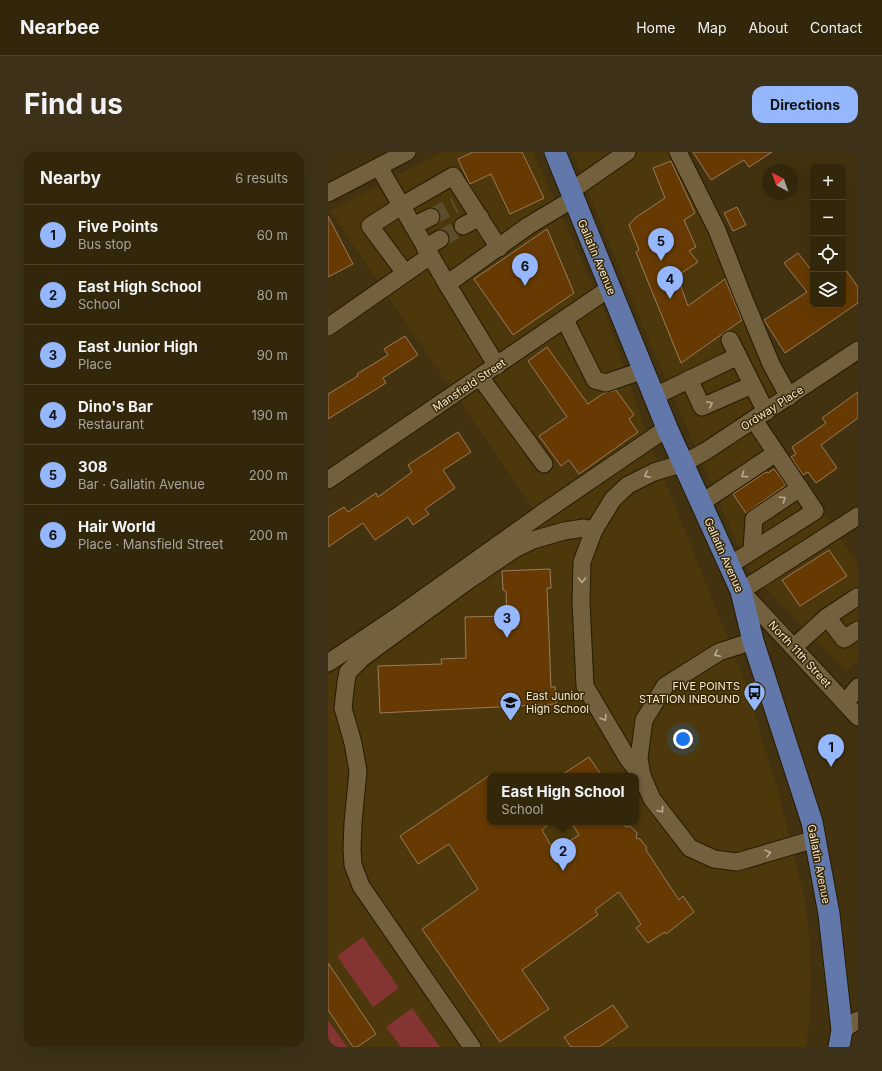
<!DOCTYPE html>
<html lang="en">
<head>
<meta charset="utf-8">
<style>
	:root { --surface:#32260b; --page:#3d3219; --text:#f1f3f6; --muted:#a8a59d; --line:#4d432c; --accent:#94b7fd }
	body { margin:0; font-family:Inter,sans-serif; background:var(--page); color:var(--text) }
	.controls { position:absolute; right:12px; top:12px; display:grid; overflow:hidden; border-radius:8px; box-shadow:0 4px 16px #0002 }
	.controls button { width:36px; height:36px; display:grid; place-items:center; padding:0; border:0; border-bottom:1px solid var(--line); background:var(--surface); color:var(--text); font:20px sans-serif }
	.compass { position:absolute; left:434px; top:12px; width:36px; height:36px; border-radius:50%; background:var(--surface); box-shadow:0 4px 16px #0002; rotate:319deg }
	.you { position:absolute; left:355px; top:587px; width:14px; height:14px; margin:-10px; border:3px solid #fff; border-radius:50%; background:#1a73e8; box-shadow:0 0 0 6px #1a73e833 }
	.badge { display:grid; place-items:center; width:26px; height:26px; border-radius:50%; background:var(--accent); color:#111; font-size:13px; font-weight:700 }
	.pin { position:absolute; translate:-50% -33px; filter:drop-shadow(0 1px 2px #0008) }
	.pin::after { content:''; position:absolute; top:21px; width:14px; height:12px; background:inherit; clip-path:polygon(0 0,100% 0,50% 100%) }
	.popup { position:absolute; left:159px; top:621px; width:152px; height:52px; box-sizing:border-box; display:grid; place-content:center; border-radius:8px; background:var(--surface); filter:drop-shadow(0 1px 3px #0005); font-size:13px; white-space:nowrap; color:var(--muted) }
	.popup b { font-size:15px; color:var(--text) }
	.popup::after { content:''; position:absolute; left:50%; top:100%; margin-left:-8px; border:8px solid transparent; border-top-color:var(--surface) }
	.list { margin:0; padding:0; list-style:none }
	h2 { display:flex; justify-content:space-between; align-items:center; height:52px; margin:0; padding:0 16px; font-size:17px }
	h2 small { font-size:13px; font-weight:400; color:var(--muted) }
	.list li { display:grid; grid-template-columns:26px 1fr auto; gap:12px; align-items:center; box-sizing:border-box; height:60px; padding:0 16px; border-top:1px solid var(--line) }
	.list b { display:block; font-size:15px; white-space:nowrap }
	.list p { margin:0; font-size:13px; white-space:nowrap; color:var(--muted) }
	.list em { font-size:13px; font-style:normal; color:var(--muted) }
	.icon { flex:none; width:22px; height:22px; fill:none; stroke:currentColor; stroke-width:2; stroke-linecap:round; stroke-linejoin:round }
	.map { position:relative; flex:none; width:530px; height:895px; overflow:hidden; border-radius:12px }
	header { display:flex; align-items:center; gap:24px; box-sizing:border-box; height:56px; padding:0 20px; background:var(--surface); border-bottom:1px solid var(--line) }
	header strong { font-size:19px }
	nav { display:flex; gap:22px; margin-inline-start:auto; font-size:14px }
	.intro { display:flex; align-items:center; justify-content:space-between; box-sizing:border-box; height:96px; padding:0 24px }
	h1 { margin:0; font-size:28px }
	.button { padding:10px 18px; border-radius:12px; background:var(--accent); color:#111; font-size:14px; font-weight:700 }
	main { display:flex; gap:24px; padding:0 24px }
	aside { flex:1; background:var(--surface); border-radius:12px; box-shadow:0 4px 16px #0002 }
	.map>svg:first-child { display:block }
	.built { fill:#4c380b; fill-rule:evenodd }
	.green { fill:#833433 }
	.building { fill:#663a02; stroke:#9a7b5f }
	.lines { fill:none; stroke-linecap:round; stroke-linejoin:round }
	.minor-tunnel { stroke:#5c4d2d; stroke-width:17; stroke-dasharray:17 8; stroke-linecap:butt }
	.minor-casing { stroke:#261a01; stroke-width:19 }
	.major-casing { stroke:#261a01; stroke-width:23 }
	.minor { stroke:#73613e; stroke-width:17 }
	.major { stroke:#6278ab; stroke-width:21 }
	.oneway { stroke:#b9ab90 }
	.labels { text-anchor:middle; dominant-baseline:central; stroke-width:3; stroke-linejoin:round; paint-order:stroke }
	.street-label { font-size:11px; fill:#f2e8d4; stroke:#382803 }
	.poi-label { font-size:11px; fill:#f2e8d4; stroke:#382803; text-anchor:end }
</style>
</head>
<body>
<header>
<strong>Nearbee</strong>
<nav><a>Home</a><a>Map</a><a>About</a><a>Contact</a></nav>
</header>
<div class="intro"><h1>Find us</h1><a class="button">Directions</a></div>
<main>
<aside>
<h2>Nearby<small>6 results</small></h2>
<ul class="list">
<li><span class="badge">1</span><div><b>Five Points</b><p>Bus stop</p></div><em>60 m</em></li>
<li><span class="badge">2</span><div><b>East High School</b><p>School</p></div><em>80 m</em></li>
<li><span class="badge">3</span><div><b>East Junior High</b><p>Place</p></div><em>90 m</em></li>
<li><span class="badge">4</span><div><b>Dino's Bar</b><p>Restaurant</p></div><em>190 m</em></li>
<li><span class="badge">5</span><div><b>308</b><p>Bar · Gallatin Avenue</p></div><em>200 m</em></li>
<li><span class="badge">6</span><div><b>Hair World</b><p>Place · Mansfield Street</p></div><em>200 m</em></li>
</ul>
</aside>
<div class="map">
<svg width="530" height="895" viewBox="0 0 530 895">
	<rect width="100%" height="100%" fill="#42320f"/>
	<g class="built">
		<path d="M114 0H205L276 158 325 298 416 527 450 639 476 744 481 784 483 825 481 871 478 895H0V522L215 371 2 59ZM162 624H308V670H162Z"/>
		<path d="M244 0H350L461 245 433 263 530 414V510L517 519 421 418 320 186Z"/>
	</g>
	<g class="green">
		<path d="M35 785 71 836 45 855 9 804Z"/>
		<path d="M84 856 112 895H73L58 875Z"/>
		<path d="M0 868 19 895H0Z"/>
	</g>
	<g class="building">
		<path d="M145 0H194L216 46 182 62 163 22 142 32 141 30 130 7Z"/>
		<path d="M365 0H444L421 15 416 8 383 28Z"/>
		<path d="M343 9 367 61 356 68 368 95 361 99 370 110 349 124 360 154 397 127 414 168 353 211 308 100 311 98 301 73 307 66 337 46 325 16Z"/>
		<path d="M409 55 418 73 405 79 396 61Z"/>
		<path d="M0 64 25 112 0 125Z"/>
		<path d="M219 77 246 141 185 183 146 127Z"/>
		<path d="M470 101 485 120V153H515V114L530 135V151L457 201 436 168 479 140 456 111Z"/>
		<path d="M77 184 90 203 55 226 58 231 0 267V242L30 224 29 222 60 203 56 197Z"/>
		<path d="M219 195 260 252 276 241 288 238 306 263 301 267 310 280 251 322 241 308 233 314 211 284 239 265 200 209Z"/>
		<path d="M530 240V266L493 293 509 316 488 331 480 320 475 323 463 305 468 302 464 295 498 271 494 266Z"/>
		<path d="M130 280 143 300 115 318 127 336 97 357 101 362 85 373 80 365 47 388 35 371 0 395V365L16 355 20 360 48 341 50 345 84 320 80 313Z"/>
		<path d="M446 317 458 333 418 361 405 342 438 320 440 321Z"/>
		<path d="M501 398 519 424 472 454 454 428Z"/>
		<path d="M222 417 223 436H219L223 535H227L228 552 52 561 50 514 114 512 113 507 138 506 137 465 179 464 178 439 175 438 174 419Z"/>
		<path d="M261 605 274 624H232Z"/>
		<path d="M162 623V670H223L214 678 226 699 251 683 243 670H295L298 675 302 674 309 681 308 686 312 687 319 696 318 698 351 748 355 744 366 760 338 782 337 780 320 791 308 776 313 772 291 740 267 758 270 763 194 818 221 857 172 890 94 777 150 737 121 692 90 712 72 684Z"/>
		<path d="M0 811 48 882 29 895H25L0 858Z"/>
		<path d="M285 853 300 875 271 895H243L236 885Z"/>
	</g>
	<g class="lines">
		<g class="minor-tunnel">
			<path d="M103 65 127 53"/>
			<path d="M112 87 135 74"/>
		</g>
		<defs>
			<g id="minor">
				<path d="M350 0 389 78 414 142 443 212 461 245"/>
				<path d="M51 15 119 132"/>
				<path d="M243 39 299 0"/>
				<path d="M0 41 79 0"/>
				<path d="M85 74 103 65"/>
				<path d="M135 74 152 65"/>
				<path d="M97 96 112 87"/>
				<path d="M77 121 42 74 73 54 125 24 171 96"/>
				<path d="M237 168 267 228 278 231 316 218"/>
				<path d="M0 175 102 104"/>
				<path d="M402 188 438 260"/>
				<path d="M169 214 119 132 200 74 245 47"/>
				<path d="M152 225 216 312"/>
				<path d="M361 227 374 255 424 233"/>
				<path d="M327 244 410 204"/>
				<path d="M0 328 282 136"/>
				<path d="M373 351 448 301"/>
				<path d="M530 364 413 439 530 565"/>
				<path d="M424 398 426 367 472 336"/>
				<path d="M402 413 487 359 426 268"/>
				<path d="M499 465 529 445"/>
				<path d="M466 495 499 465 516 487 530 478"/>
				<path d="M0 511 73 462 216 360 339 276"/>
				<path d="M517 551 530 535"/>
				<path d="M314 624 311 606 316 568 337 534 391 500 425 489"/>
				<path d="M487 687 409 710 386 707 362 696 324 647 314 624 300 607 257 534 253 450 254 410 266 378 285 347 300 333 326 320 356 311 378 299 530 198"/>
				<path d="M514 878 530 868"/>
				<path d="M144 895 33 734 25 713 24 697 25 671 30 619 25 591 15 556 18 530 20 520 34 506 141 428 185 398 205 388 236 379 256 376 266 378"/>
			</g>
			<path id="major" d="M227 0 339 276 413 439 425 489 484 670 501 762 514 878 511 895"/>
		</defs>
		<use href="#minor" class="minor-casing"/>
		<use href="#major" class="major-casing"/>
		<use href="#minor" class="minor"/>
		<use href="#major" class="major"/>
	</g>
	<defs><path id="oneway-chevron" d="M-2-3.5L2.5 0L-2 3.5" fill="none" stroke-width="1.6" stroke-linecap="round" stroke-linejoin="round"/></defs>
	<g class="oneway">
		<use href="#oneway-chevron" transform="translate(382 252) rotate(-25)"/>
		<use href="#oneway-chevron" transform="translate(319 323) rotate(153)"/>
		<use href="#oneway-chevron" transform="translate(416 323) rotate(146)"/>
		<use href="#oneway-chevron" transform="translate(455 347) rotate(-35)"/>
		<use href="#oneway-chevron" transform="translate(254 428) rotate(91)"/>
		<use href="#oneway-chevron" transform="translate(389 502) rotate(153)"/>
		<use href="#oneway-chevron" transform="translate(276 566) rotate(59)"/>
		<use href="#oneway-chevron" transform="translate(333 658) rotate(52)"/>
		<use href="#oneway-chevron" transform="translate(440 701) rotate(-16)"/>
	</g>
	<defs>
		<symbol id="bus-pin" viewBox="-11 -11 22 30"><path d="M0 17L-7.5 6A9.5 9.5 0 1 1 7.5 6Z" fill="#94b7fd" stroke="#382803"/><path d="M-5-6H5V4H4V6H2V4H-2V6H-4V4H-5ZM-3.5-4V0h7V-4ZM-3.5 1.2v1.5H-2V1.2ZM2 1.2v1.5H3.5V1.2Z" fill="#111"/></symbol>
		<symbol id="school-pin" viewBox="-11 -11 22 30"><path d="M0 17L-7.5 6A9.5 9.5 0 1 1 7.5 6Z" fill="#94b7fd" stroke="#382803"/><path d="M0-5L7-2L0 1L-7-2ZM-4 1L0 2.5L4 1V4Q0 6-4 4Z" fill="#111"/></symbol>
	</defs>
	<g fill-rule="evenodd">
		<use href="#bus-pin" x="414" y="528" width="25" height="34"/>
		<use href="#school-pin" x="170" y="538" width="25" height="34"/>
	</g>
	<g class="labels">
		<g class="street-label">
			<text transform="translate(269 105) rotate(67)">Gallatin Avenue</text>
			<text transform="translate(141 233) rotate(-34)">Mansfield Street</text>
			<text transform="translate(444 256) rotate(-33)">Ordway Place</text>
			<text transform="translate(396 403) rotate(66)">Gallatin Avenue</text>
			<text transform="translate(472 502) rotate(47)">North 11th Street</text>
			<text transform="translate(491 712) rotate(79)">Gallatin Avenue</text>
		</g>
		<g class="poi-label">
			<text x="412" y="534">FIVE POINTS<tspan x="412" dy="13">STATION INBOUND</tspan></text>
			<text x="198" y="544" text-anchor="start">East Junior<tspan x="198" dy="13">High School</tspan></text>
		</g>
	</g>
</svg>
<div class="controls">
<button>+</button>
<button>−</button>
<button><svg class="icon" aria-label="locate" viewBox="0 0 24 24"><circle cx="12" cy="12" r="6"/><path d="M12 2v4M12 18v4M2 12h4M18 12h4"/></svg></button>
<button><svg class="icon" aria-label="layers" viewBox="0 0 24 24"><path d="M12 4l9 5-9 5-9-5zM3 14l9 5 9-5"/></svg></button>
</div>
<svg class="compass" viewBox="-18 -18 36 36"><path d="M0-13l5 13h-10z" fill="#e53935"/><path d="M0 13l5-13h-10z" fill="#a8a59d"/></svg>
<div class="you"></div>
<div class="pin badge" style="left:503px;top:615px">1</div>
<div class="pin badge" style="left:235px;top:719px">2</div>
<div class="popup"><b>East High School</b>School</div>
<div class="pin badge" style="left:179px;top:486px">3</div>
<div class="pin badge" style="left:342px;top:147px">4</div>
<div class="pin badge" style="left:333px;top:109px">5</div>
<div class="pin badge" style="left:197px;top:134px">6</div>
</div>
</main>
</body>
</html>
